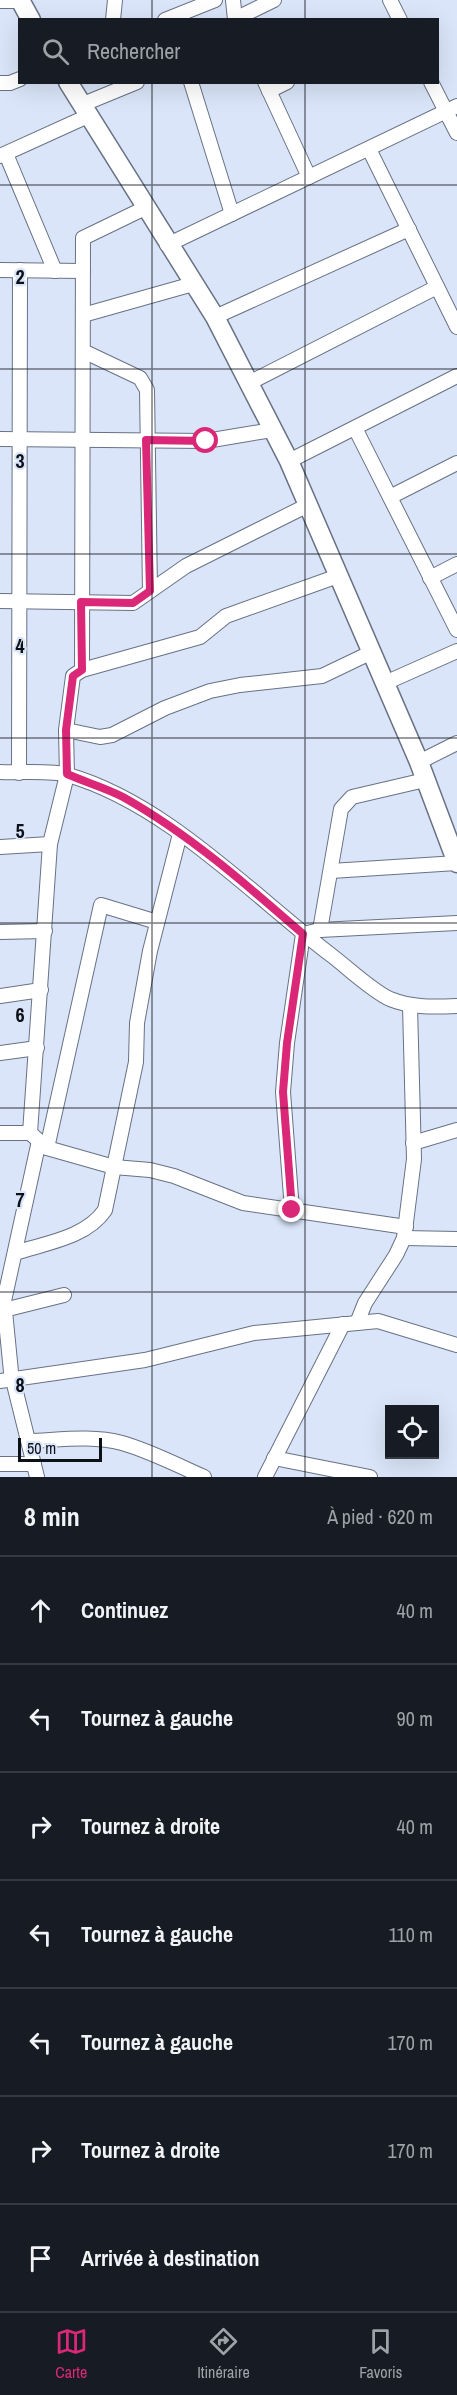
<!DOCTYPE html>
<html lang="fr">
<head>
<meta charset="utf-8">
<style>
	:root { --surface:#171b24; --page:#242831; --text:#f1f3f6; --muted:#9ea1a6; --line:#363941; --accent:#db2777 }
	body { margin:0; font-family:"Archivo Narrow",sans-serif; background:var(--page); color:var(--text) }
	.controls { position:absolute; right:18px; bottom:18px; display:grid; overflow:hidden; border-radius:0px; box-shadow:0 6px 24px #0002 }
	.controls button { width:54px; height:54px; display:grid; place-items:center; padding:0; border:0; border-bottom:2px solid var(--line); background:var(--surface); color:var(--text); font:30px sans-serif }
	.scale { position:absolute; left:18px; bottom:15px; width:84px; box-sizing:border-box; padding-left:6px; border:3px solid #0c1017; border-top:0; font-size:16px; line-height:21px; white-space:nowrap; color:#0c1017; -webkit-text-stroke:4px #dae5f9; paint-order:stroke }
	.stop { position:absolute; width:18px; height:18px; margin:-14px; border:4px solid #db2777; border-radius:50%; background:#fff }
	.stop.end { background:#db2777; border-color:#fff; box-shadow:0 2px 6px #0008 }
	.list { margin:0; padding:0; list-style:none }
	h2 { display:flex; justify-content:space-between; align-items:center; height:78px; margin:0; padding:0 24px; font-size:26px }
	h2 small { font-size:20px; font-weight:400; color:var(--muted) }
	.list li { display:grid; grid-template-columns:39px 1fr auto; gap:18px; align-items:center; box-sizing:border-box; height:108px; padding:0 24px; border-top:2px solid var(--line) }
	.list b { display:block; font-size:22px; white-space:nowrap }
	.list em { font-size:20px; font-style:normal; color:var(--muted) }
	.icon { flex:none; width:33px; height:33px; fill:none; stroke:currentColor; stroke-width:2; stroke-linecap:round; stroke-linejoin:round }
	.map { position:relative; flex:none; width:457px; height:1477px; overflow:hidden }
	.search { position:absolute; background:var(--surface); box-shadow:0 6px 24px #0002; left:18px; right:18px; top:18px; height:66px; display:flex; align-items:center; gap:15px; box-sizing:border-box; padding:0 21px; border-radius:0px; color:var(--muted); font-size:22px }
	.sheet { height:834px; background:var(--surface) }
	nav { display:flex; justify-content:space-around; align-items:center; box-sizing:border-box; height:84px; border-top:2px solid var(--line); background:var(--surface); font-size:16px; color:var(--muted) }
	nav a { display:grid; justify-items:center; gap:3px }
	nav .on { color:var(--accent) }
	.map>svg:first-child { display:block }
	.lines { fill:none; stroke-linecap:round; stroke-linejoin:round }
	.street-casing { stroke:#687284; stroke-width:16 }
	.secondary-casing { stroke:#687284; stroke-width:21 }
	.street { stroke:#fff; stroke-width:14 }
	.secondary { stroke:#fff; stroke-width:18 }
	.route { stroke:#db2777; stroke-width:8 }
	.grid { fill:none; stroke:#0c1017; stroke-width:1.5; stroke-opacity:0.55 }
	.grid-label { font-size:20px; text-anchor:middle; font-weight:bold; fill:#0c1017; stroke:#dae5f9; stroke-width:4.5; stroke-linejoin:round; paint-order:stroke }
</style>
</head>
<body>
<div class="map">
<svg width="457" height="1477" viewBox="0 0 457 1477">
	<rect width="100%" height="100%" fill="#dae5f9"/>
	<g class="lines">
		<defs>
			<g id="street">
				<path d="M233 0 235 20"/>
				<path d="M390 0 400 20"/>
				<path d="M0 1H21"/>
				<path d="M235 19 274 0"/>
				<path d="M113 20 115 0"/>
				<path d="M165 20 215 0"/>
				<path d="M191 82 232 214"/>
				<path d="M265 82 309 177"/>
				<path d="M431 82 457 133"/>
				<path d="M0 83H10L20 79"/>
				<path d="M269 91 287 82"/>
				<path d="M81 105 137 82"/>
				<path d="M369 149 457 327"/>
				<path d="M6 154 55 271"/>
				<path d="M0 156 88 116"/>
				<path d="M167 245 457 106"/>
				<path d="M0 270 83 271"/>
				<path d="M83 315 193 284"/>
				<path d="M215 317 409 229"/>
				<path d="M83 351 140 378 147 390 150 591"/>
				<path d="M249 383 437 287"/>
				<path d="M355 428 457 630"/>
				<path d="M0 439 206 441 272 430"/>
				<path d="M289 461 457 376"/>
				<path d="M390 497 457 463"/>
				<path d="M430 578 457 564"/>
				<path d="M0 601 133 603 186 566 308 505"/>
				<path d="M82 670 83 238 145 208"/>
				<path d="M385 683 457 651"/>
				<path d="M66 730 100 737 112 735 165 708 210 691 240 685 322 676 370 653"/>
				<path d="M419 762 457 743"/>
				<path d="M0 772C19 773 52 770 68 775 166 803 252 895 331 955 347 967 372 991 390 999 412 1008 434 1007 457 1006"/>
				<path d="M19 773 20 270"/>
				<path d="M0 847 50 844"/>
				<path d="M331 871 457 863"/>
				<path d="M320 930 341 809 352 797 425 780"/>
				<path d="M0 932 45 931"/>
				<path d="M0 996 41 990"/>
				<path d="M0 1053 37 1048"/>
				<path d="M0 1133H30L47 1148 114 1167 150 1170 174 1176 243 1203 406 1227"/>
				<path d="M30 1133 50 844 67 775 66 730 73 676 82 670 200 637 226 616 338 576"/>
				<path d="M413 1143 457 1130"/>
				<path d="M47 1148 101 905 157 922"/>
				<path d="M292 1210 283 1092 287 1043 303 934 320 930 457 923"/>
				<path d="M404 1238 457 1239"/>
				<path d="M15 1253C45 1243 86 1238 105 1210L136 1062 137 1023 150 951 180 834"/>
				<path d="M4 1310 64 1295"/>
				<path d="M357 1323 365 1303 396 1255 404 1238 414 1159 410 1006"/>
				<path d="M0 1381 145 1360 254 1333 378 1321 457 1345"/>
				<path d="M29 1441C59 1440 92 1435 122 1443 150 1451 177 1465 204 1477"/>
				<path d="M274 1458 370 1477"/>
				<path d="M0 1464H34"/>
				<path d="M37 1477 11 1372 4 1301 39 1141"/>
				<path d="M265 1477 343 1324"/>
			</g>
			<g id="secondary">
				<path d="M20 0 31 20"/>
				<path d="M68 82 215 317 289 461 419 762 457 863"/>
			</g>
		</defs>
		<use href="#street" class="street-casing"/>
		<use href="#secondary" class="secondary-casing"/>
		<use href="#street" class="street"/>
		<use href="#secondary" class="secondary"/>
	</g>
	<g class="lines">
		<path class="route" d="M206 441 146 440 150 591 133 603 81 602 82 670 73 676 66 730 67 774C85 782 106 788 123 797 189 834 247 885 303 934L287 1043 283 1092 292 1210"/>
	</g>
	<path class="grid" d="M152 0V20M305 0V20M152 82V1477M305 82V1477M0 185H457M0 369H457M0 554H457M0 738H457M0 923H457M0 1108H457M0 1292H457"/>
	<g class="grid-label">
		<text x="20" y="284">2</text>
		<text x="20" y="468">3</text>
		<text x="20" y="653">4</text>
		<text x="20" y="838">5</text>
		<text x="20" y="1022">6</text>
		<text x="20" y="1207">7</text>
		<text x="20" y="1392">8</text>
	</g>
</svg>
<div class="controls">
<button><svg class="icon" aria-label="locate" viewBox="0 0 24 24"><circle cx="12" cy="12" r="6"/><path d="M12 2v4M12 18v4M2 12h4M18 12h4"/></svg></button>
</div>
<div class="scale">50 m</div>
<div class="stop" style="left:206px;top:441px"></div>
<div class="stop end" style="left:292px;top:1210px"></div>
<div class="search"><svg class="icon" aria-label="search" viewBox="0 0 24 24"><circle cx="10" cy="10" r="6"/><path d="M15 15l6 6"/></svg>Rechercher</div>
</div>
<section class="sheet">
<h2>8 min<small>À pied · 620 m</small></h2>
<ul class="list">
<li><svg class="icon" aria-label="ahead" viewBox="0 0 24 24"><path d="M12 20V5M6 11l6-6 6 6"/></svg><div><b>Continuez</b></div><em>40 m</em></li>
<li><svg class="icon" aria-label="left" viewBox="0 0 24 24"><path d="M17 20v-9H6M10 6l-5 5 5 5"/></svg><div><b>Tournez à gauche</b></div><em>90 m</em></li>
<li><svg class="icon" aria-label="right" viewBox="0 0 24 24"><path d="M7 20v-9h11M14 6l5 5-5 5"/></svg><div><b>Tournez à droite</b></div><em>40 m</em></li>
<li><svg class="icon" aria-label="left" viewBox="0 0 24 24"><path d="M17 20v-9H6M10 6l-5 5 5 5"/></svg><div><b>Tournez à gauche</b></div><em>110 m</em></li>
<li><svg class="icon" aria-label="left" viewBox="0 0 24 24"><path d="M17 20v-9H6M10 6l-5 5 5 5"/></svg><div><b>Tournez à gauche</b></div><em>170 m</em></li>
<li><svg class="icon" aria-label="right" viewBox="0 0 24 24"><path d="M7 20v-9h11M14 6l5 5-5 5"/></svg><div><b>Tournez à droite</b></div><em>170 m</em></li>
<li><svg class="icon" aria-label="arrive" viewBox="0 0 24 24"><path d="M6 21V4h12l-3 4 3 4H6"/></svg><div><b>Arrivée à destination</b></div></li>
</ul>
</section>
<nav>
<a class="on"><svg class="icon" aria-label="map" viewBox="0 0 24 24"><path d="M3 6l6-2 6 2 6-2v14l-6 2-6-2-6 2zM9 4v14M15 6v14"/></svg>Carte</a>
<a><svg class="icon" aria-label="directions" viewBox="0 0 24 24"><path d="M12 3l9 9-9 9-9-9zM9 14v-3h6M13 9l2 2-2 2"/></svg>Itinéraire</a>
<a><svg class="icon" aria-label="saved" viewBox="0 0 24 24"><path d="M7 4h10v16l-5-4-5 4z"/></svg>Favoris</a>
</nav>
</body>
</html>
